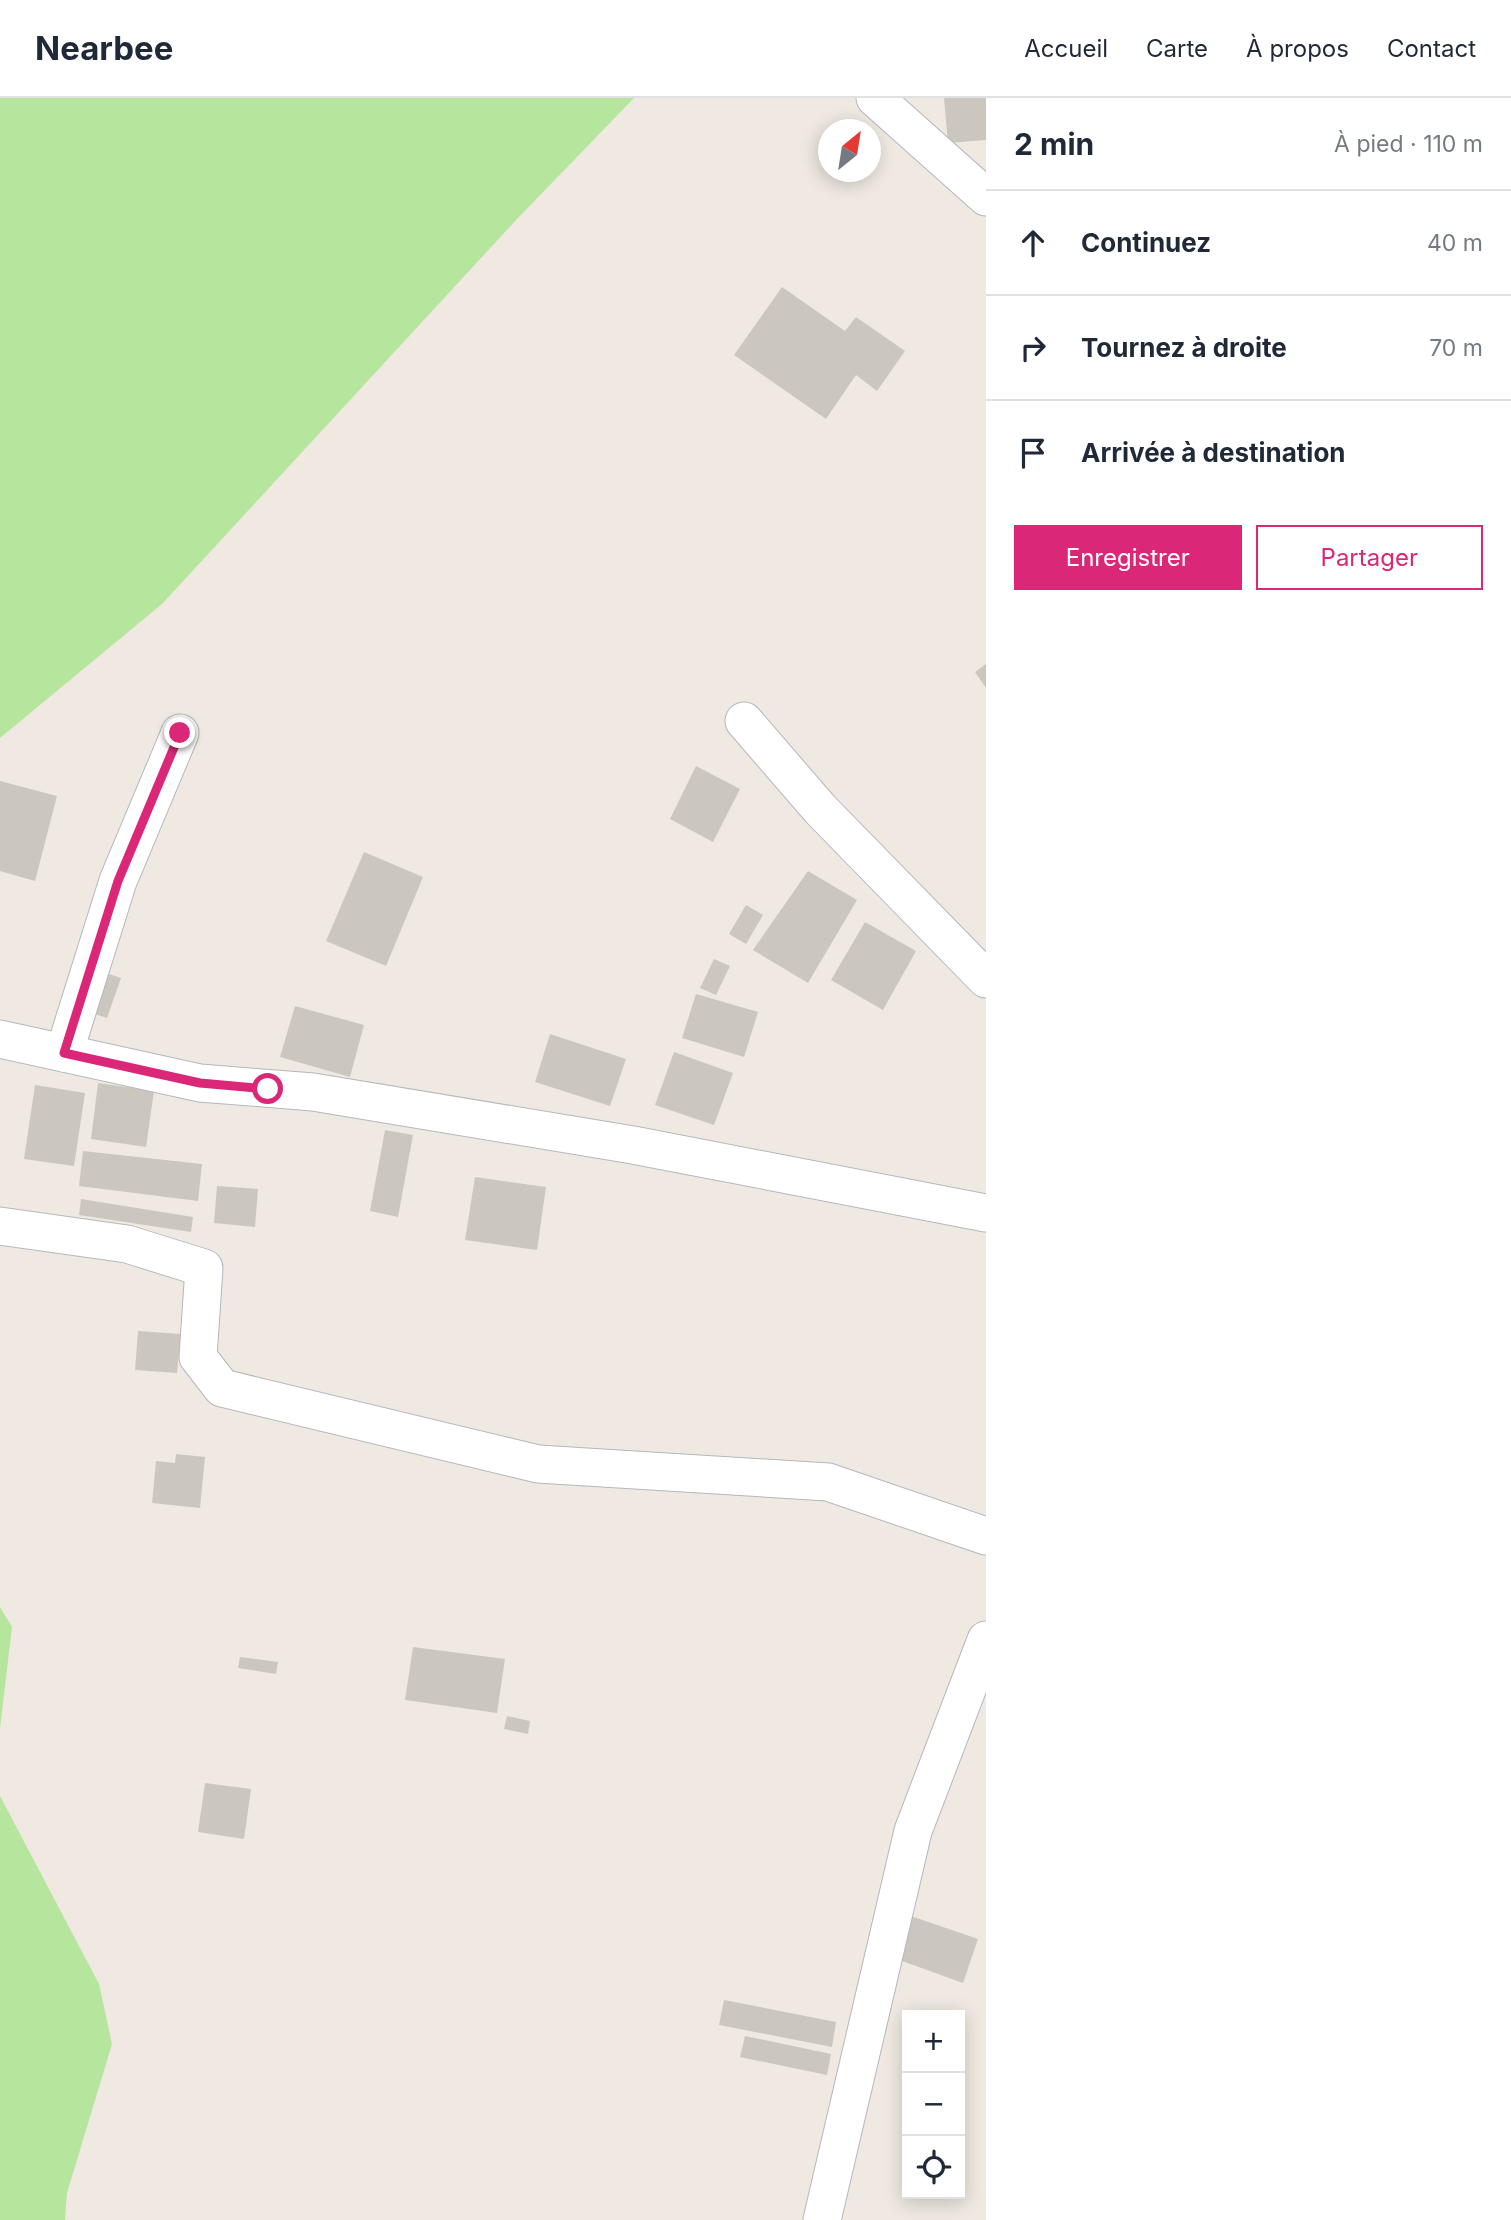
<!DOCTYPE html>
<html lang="fr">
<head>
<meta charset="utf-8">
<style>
	:root { --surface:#fff; --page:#f6f6f7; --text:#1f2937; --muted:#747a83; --line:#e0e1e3; --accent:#db2777 }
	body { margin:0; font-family:Inter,sans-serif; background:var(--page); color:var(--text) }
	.controls { position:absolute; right:21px; bottom:21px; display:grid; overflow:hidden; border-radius:0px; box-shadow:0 4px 18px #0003 }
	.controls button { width:63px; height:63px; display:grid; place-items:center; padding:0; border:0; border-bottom:2px solid var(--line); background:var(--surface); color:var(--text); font:35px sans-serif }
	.compass { position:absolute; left:818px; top:21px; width:63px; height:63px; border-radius:50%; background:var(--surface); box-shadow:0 4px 18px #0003; rotate:30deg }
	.stop { position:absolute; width:21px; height:21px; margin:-16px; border:5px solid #db2777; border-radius:50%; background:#fff }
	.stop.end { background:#db2777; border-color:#fff; box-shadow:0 2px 7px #0008 }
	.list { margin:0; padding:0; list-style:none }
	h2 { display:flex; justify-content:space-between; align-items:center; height:91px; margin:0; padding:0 28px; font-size:30px }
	h2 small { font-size:23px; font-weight:400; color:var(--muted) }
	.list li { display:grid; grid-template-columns:46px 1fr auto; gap:21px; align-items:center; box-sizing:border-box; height:105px; padding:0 28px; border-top:2px solid var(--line) }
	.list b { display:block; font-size:26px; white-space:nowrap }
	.list em { font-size:23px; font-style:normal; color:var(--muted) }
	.actions { display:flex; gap:14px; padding:21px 28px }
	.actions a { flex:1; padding:16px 0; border:2px solid var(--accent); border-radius:0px; text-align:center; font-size:24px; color:var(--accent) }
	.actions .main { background:var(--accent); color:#fff }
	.icon { flex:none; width:38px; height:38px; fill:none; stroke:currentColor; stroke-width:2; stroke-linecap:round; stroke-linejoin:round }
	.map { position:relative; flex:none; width:986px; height:2122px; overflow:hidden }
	header { display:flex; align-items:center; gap:42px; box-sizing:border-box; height:98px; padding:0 35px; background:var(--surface); border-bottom:2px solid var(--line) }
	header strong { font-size:33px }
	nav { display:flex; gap:38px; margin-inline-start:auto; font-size:24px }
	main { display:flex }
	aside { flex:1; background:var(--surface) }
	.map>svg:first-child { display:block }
	.green { fill:#b6e59e }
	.building { fill:#cbc7bf }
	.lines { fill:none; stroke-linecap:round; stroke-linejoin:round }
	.minor-casing { stroke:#b4b7c1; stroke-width:39 }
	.minor { stroke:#fff; stroke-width:37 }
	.route { stroke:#db2777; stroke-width:9 }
</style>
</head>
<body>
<header>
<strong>Nearbee</strong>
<nav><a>Accueil</a><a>Carte</a><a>À propos</a><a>Contact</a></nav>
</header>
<main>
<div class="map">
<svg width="986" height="2122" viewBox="0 0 986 2122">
	<rect width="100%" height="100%" fill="#efe9e1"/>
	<g class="green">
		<path d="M0 0H634L517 121 162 506 0 640Z"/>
		<path d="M0 1509 12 1529 0 1630Z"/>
		<path d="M0 1698 99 1886 112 1946 67 2095 65 2122H0Z"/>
	</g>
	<g class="building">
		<path d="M944 0H986V42L948 45Z"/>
		<path d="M782 189 845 233 856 219 905 253 877 293 856 277 826 321 734 257Z"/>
		<path d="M986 566V590L975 574Z"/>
		<path d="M696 668 740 691 713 744 670 721Z"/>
		<path d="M0 683 57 698 35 783 0 773Z"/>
		<path d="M364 754 423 779 386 868 326 843Z"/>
		<path d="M808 773 857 802 808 885 753 852Z"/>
		<path d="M746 807 763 817 746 846 729 836Z"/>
		<path d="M865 824 916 853 883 912 831 882Z"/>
		<path d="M714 861 730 868 716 897 700 890Z"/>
		<path d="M100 873 121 880 107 920 86 913Z"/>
		<path d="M696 896 758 914 744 959 682 940Z"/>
		<path d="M295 908 364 927 350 979 280 959Z"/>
		<path d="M550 936 626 961 610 1008 535 984Z"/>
		<path d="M674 954 733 975 714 1027 655 1007Z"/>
		<path d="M98 985 154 993 146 1049 91 1041Z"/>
		<path d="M35 987 85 995 74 1068 24 1061Z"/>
		<path d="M385 1032 413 1037 398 1119 370 1113Z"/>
		<path d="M83 1053 202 1066 198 1103 79 1088Z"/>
		<path d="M475 1079 546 1089 537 1152 465 1142Z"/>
		<path d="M217 1088 258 1091 255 1129 214 1125Z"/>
		<path d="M81 1101 193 1119 191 1134 79 1117Z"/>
		<path d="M138 1233 181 1236 177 1275 135 1272Z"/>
		<path d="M176 1356 205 1359 200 1410 152 1405 156 1363 175 1365Z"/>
		<path d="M413 1549 505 1561 497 1615 405 1602Z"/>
		<path d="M240 1559 278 1564 276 1576 238 1570Z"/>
		<path d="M507 1618 530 1623 528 1636 504 1631Z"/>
		<path d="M205 1685 251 1691 244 1741 198 1734Z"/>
		<path d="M905 1816 978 1841 963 1885 891 1859Z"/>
		<path d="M724 1902 836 1924 832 1949 719 1927Z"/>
		<path d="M745 1938 831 1956 827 1977 740 1959Z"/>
	</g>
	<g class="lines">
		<defs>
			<g id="minor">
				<path d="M875 0 986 99"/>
				<path d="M744 623 820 711 986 881"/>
				<path d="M0 941 200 985 313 994 633 1047 986 1115"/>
				<path d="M64 955 118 783 180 635"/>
				<path d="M0 1128 127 1146 204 1170 198 1259 222 1290 538 1366 828 1384 986 1438"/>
				<path d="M822 2122 913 1733 986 1542"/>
			</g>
		</defs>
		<use href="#minor" class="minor-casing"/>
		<use href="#minor" class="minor"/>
	</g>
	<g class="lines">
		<path class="route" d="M180 635 118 783 64 955 200 985 268 991"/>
	</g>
</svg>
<div class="controls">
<button>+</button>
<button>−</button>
<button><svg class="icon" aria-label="locate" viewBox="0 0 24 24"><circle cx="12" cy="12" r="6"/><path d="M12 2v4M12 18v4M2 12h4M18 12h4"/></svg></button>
</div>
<svg class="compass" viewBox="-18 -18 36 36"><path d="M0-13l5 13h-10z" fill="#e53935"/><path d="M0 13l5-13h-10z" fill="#747a83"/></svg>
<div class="stop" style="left:268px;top:991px"></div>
<div class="stop end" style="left:180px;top:635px"></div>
</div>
<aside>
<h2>2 min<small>À pied · 110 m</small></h2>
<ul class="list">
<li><svg class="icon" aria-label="ahead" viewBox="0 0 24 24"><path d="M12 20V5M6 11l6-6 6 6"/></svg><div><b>Continuez</b></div><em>40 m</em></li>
<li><svg class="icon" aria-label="right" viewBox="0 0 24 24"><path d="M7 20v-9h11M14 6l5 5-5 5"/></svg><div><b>Tournez à droite</b></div><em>70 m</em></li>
<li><svg class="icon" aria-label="arrive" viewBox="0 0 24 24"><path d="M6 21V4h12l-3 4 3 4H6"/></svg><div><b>Arrivée à destination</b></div></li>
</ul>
<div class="actions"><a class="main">Enregistrer</a><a>Partager</a></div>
</aside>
</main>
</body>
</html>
